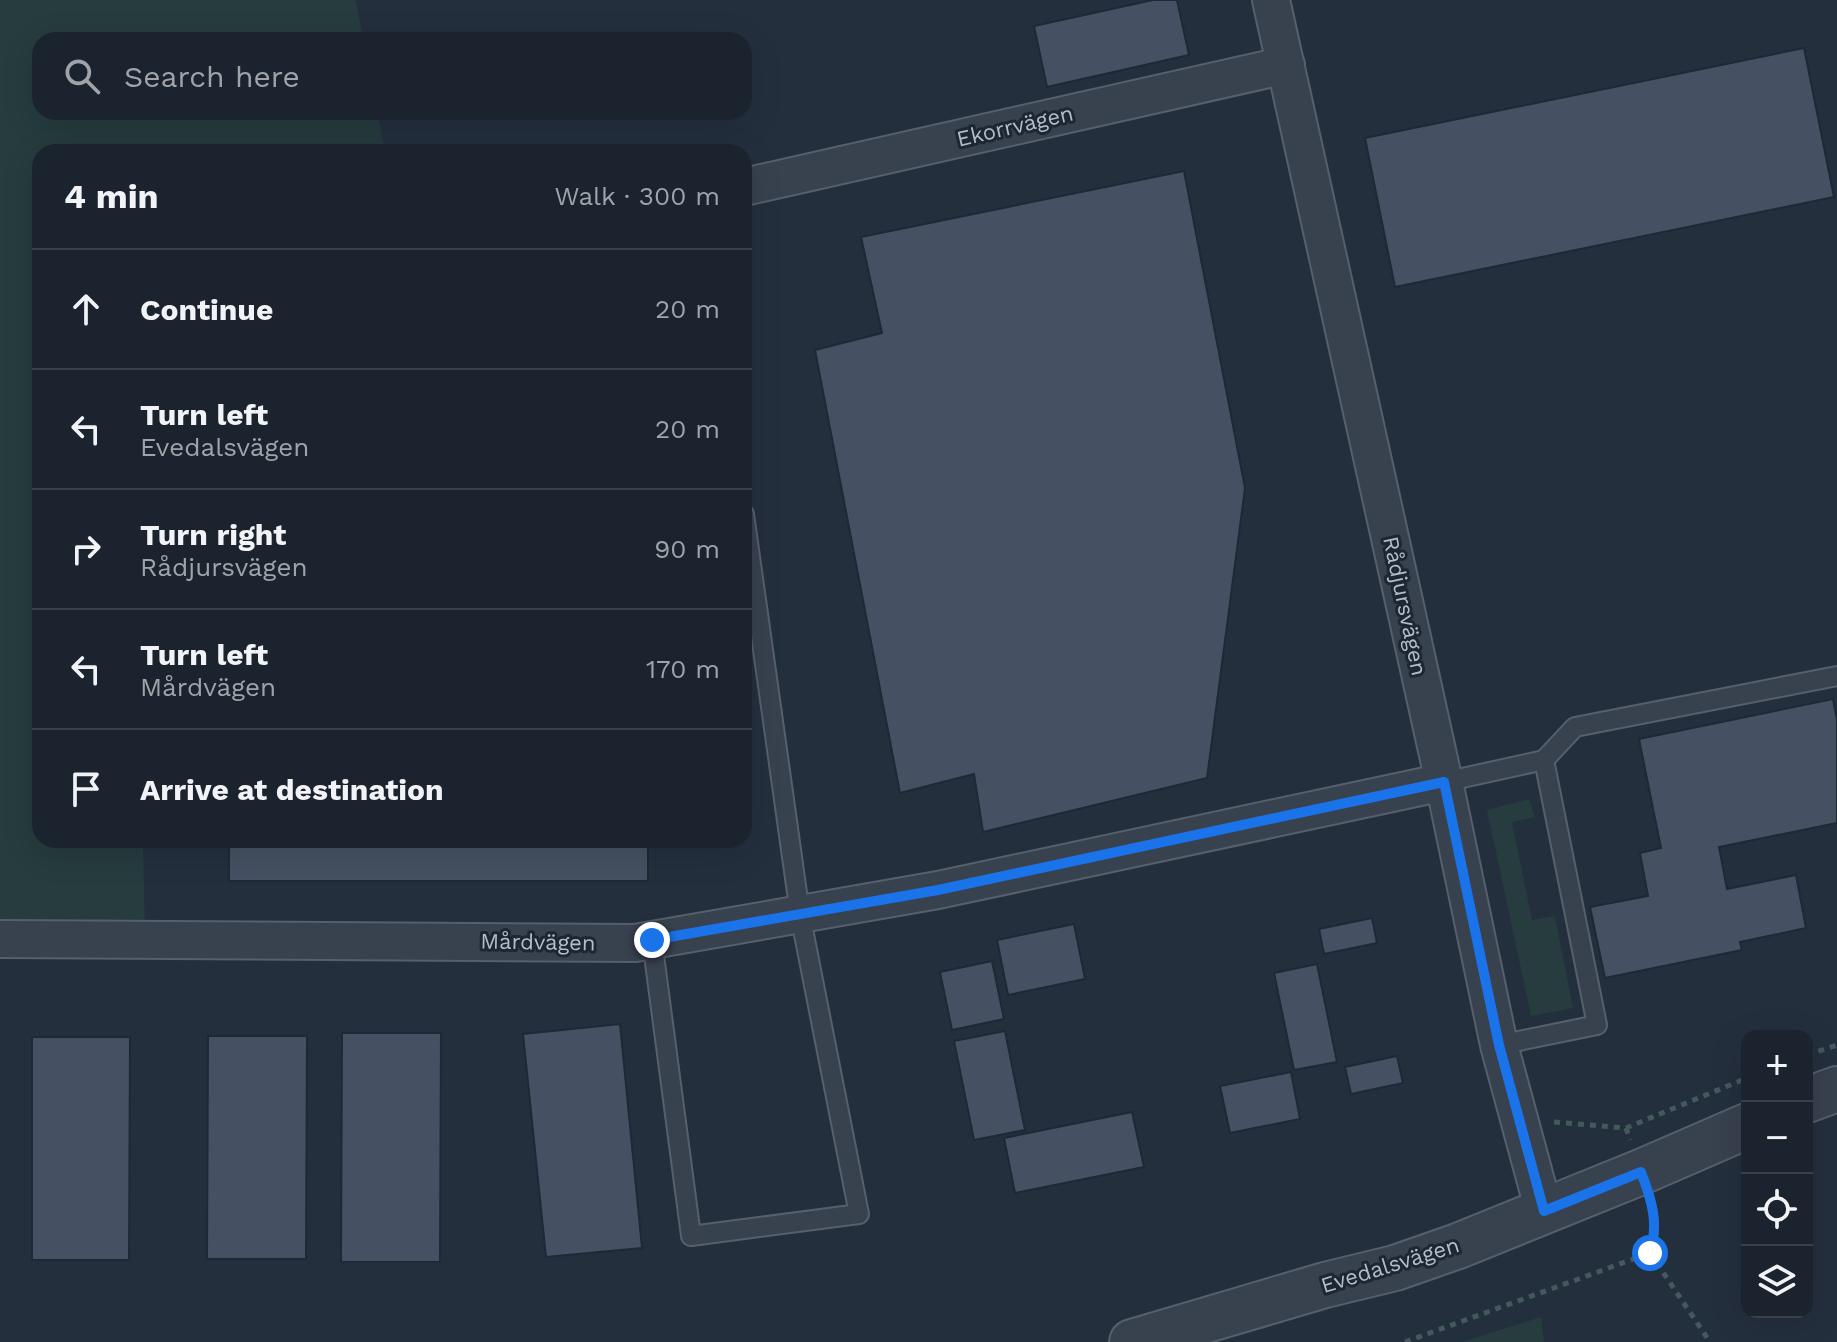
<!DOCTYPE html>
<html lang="en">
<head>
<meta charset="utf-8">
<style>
	:root { --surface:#1b232e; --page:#242b36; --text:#f1f3f6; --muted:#a0a4aa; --line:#39404a }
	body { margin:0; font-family:"Work Sans",sans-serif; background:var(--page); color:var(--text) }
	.controls { position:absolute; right:24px; bottom:24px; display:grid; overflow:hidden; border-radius:16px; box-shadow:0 8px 32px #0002 }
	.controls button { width:72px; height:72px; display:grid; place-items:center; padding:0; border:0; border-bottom:2px solid var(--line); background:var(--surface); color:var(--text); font:40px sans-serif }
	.stop { position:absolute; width:24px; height:24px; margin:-18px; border:6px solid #1a73e8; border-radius:50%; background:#fff }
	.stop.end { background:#1a73e8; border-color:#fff; box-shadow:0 2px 8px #0008 }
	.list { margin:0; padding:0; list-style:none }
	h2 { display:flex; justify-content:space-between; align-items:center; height:104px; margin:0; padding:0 32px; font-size:34px }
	h2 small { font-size:26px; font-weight:400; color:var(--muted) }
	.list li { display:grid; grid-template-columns:52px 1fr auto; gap:24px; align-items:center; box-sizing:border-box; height:120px; padding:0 32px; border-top:2px solid var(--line) }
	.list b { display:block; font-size:30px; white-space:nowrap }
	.list p { margin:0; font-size:26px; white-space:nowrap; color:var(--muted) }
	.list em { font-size:26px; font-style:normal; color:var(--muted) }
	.icon { flex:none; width:44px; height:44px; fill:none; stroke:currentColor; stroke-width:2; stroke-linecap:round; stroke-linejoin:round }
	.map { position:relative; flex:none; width:1837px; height:1342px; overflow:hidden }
	.search { position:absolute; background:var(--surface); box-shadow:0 8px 32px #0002; left:32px; top:32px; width:720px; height:88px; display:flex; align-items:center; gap:20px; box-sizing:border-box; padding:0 28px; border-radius:24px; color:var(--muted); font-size:30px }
	.panel { position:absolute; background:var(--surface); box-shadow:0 8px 32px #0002; left:32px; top:144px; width:720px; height:704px; border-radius:24px }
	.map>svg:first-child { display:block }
	.green { fill:#263c3f }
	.building { fill:#455162; stroke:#1f2835; stroke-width:2 }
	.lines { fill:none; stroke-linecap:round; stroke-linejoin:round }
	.service-casing { stroke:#565f6c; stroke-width:22 }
	.minor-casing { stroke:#565f6c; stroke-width:40 }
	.tertiary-casing { stroke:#565f6c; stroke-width:48 }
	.path { stroke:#44595c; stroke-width:5; stroke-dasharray:6 6; stroke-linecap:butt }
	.service { stroke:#38414e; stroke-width:18 }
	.minor { stroke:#38414e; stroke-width:36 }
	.tertiary { stroke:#38414e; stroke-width:44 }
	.route { stroke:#1a73e8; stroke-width:10 }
	.labels { text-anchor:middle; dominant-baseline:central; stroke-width:6; stroke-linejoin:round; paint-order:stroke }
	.street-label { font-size:22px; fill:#b4bcc9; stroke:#1d2633 }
</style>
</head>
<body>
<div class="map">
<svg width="1837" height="1342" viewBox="0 0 1837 1342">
	<rect width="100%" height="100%" fill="#242f3e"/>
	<g class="green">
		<path d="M0 0H356L363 40H40V112H377L385 152H40V840H143L145 938 0 939Z"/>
		<path d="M1529 799 1535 817 1512 822 1532 920 1555 916 1573 1008 1531 1016 1487 810Z"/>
		<path d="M1541 1317 1544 1342H1462Z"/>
	</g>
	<g class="building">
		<path d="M1153 0H1177L1189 55 1047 87 1034 26Z"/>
		<path d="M1804 48 1834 197 1395 287 1365 138Z"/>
		<path d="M1184 171 1245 488 1207 778 983 832 974 774 900 793 815 350 882 333 861 237Z"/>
		<path d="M1833 699 1837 720V823L1719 847 1727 889 1796 875 1806 928 1740 942 1742 950 1605 978 1590 907 1648 896 1640 853 1661 848 1639 739Z"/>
		<rect x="229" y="840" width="419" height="41"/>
		<path d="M1372 918 1377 943 1324 954 1319 929Z"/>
		<path d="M1074 924 1085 979 1008 995 997 940Z"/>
		<path d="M992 961 1004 1019 952 1030 940 972Z"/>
		<path d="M1317 964 1337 1062 1294 1070 1274 973Z"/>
		<path d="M620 1024 642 1248 546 1257 523 1034Z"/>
		<path d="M1005 1031 1025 1130 974 1140 954 1041Z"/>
		<path d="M342 1033H441L440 1262H341Z"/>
		<path d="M208 1036H307L306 1259H207Z"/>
		<path d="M32 1037H130L129 1260H32Z"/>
		<path d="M1397 1056 1403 1083 1351 1094 1345 1067Z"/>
		<path d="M1291 1072 1300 1119 1230 1133 1220 1086Z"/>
		<path d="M1132 1112 1144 1167 1015 1193 1004 1138Z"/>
	</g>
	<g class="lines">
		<defs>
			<g id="service">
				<path d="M1444 782 1544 760 1575 727 1837 676"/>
				<path d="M652 940 691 1236 859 1214 800 914 744 514"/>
				<path d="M1499 1045 1597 1025 1544 760"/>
			</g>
			<g id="minor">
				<path d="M1271 0 1444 782 1499 1045 1544 1211"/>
				<path d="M744 187 1286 65"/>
				<path d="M0 939 635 943 938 890 1444 782"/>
			</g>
			<g id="tertiary">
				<path d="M1807 1100 1837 1089"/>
				<path d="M1132 1342 1325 1285 1395 1268 1458 1246 1641 1172 1747 1126"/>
			</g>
		</defs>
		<use href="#service" class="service-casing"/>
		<use href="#minor" class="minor-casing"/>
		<use href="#tertiary" class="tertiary-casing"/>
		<g class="path">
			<path d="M1807 1055 1837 1045"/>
			<path d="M1554 1122 1626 1128 1747 1078"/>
			<path d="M1626 1128 1630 1140"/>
			<path d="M1654 1206 1656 1234 1650 1253 1710 1342"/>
			<path d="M1405 1342 1650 1253"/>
		</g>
		<use href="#service" class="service"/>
		<use href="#minor" class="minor"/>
		<use href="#tertiary" class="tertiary"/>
	</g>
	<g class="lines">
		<path class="route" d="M652 940 938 890 1444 782 1499 1045 1544 1211 1641 1172C1652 1201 1659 1223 1650 1253"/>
	</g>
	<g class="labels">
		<g class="street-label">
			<text transform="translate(1015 126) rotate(-13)">Ekorrvägen</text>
			<text transform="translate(1405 606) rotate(78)">Rådjursvägen</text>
			<text transform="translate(538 942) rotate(1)">Mårdvägen</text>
			<text transform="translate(1390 1265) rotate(-17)">Evedalsvägen</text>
		</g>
	</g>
</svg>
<div class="controls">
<button>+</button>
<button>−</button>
<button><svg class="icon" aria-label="locate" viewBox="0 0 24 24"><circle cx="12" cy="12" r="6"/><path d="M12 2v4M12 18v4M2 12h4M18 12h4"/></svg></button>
<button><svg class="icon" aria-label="layers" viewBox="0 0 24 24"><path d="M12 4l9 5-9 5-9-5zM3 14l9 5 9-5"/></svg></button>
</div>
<div class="stop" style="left:1650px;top:1253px"></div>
<div class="stop end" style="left:652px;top:940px"></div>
<div class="search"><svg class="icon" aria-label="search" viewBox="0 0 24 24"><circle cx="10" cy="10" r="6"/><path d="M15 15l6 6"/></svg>Search here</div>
<section class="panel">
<h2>4 min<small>Walk · 300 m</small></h2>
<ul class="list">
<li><svg class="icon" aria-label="ahead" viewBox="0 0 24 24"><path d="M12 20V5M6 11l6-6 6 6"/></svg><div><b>Continue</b></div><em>20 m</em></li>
<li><svg class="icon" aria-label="left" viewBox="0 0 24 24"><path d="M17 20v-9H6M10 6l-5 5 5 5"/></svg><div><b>Turn left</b><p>Evedalsvägen</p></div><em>20 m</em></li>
<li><svg class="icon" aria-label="right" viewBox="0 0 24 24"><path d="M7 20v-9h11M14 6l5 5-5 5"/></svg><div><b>Turn right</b><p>Rådjursvägen</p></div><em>90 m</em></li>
<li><svg class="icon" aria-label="left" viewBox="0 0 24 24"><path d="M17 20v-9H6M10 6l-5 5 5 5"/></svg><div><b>Turn left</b><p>Mårdvägen</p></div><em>170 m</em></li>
<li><svg class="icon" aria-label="arrive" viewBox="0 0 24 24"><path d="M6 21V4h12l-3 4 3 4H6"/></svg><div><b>Arrive at destination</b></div></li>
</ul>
</section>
</div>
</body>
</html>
